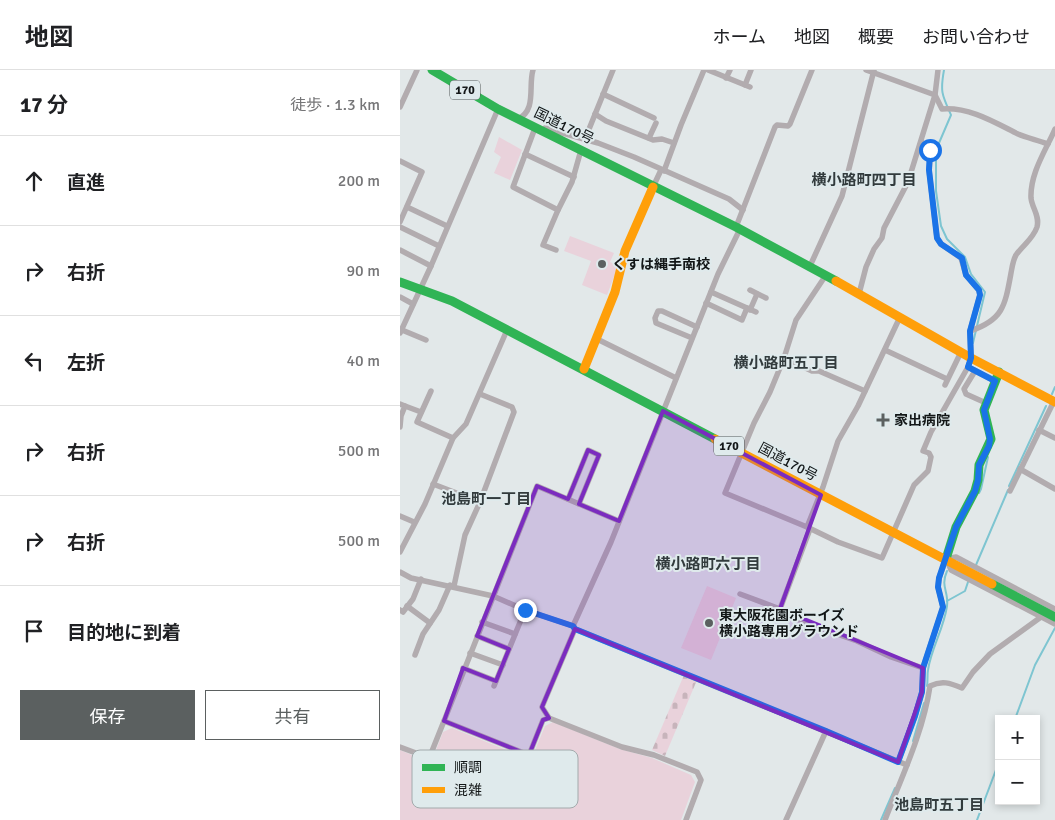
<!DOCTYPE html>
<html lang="ja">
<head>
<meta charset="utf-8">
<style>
	:root { --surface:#fff; --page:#f6f6f6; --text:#202124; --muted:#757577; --line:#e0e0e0; --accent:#5b6060 }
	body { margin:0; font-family:Signika,"Noto Sans JP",sans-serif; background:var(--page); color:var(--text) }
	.controls { position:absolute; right:15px; bottom:15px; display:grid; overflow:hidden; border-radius:0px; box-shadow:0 2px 8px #0003 }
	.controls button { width:45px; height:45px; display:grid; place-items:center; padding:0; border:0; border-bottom:1px solid var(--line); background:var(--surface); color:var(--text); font:25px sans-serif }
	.stop { position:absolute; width:15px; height:15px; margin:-11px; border:4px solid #1a73e8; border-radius:50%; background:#fff }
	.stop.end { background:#1a73e8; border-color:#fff; box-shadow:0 1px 5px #0008 }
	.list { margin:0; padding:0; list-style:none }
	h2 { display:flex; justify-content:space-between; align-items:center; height:65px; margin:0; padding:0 20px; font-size:21px }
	h2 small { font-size:16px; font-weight:400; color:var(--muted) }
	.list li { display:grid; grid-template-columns:32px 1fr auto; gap:15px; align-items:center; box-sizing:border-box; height:90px; padding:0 20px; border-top:1px solid var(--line) }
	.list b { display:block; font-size:19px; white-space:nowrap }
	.list em { font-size:16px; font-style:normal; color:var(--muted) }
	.actions { display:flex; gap:10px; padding:15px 20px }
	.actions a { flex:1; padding:11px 0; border:1px solid var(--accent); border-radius:0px; text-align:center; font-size:18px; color:var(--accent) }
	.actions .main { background:var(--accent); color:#fff }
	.icon { flex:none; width:28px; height:28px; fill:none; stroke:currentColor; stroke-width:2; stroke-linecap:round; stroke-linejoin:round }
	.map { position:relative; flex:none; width:655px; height:750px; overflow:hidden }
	header { display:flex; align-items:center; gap:30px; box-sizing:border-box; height:70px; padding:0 25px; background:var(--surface); border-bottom:1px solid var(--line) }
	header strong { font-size:24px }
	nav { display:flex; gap:28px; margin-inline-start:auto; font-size:18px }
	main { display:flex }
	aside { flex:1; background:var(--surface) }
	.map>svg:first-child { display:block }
	.green { fill:#e9d2db }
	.cemetery { fill:url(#cemetery-stones) }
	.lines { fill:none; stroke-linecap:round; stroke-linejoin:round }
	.stream { stroke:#7ec5d1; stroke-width:2 }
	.street { stroke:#b2acaf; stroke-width:5.5 }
	.fast { stroke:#30b455; stroke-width:9 }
	.slow { stroke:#ff9f0a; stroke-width:9 }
	.route { stroke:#1a73e8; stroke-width:6 }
	.marked { fill:#7b2cbf; fill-opacity:0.2; stroke:#7b2cbf; stroke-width:4; stroke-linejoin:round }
	.poi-dot { fill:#5b6060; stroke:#dfeaec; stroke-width:2 }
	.labels { text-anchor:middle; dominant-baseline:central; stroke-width:4; stroke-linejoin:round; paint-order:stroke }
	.shield { fill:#dfeaec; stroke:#505657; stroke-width:1 }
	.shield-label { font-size:12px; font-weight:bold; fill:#121617 }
	.street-label { font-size:14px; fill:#121617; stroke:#dfeaec }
	.poi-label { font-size:14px; font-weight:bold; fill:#121617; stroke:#dfeaec; text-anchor:start }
	.neighbourhood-label { font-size:15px; font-weight:bold; fill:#323b3d; stroke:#dfeaec }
	.key { fill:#dfeaec; stroke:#a2aaac; stroke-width:1 }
	.key-label { font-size:14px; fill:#121617 }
</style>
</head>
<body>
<header>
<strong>地図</strong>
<nav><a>ホーム</a><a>地図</a><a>概要</a><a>お問い合わせ</a></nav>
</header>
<main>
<aside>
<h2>17 分<small>徒歩 · 1.3 km</small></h2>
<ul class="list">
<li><svg class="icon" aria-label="ahead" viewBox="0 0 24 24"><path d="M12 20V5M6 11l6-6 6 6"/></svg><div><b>直進</b></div><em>200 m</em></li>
<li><svg class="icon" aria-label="right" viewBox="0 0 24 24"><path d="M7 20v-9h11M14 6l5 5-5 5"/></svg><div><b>右折</b></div><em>90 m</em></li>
<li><svg class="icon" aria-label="left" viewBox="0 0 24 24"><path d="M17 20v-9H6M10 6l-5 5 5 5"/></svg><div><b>左折</b></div><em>40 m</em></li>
<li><svg class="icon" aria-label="right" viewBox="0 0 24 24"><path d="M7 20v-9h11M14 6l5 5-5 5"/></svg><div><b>右折</b></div><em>500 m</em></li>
<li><svg class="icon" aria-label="right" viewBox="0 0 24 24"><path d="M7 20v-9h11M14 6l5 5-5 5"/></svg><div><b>右折</b></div><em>500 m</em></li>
<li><svg class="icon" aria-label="arrive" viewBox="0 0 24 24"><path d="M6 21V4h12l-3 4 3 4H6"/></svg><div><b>目的地に到着</b></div></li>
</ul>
<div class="actions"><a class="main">保存</a><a>共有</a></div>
</aside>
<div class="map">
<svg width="655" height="750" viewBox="0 0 655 750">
	<defs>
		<pattern id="cemetery-stones" width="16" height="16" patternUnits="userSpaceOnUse" patternTransform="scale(1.25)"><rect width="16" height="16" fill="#e9d2db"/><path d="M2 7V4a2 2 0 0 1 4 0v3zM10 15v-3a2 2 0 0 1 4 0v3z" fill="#c7b4bb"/></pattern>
	</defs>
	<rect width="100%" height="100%" fill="#e2e8e9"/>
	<g class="green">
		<path d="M99 67 122 80 110 110 94 103 101 87 94 82Z"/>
		<path d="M170 166 214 183 210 192 218 196 207 225 182 215 191 191 164 181Z"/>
		<path d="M307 516 336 528 311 590 281 578Z"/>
		<path d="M153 652 220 679 252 688 291 705 295 712 281 750H0V680L31 693 43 662 52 658 131 690 145 656Z"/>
	</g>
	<path class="cemetery" d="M284 605 297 610 265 686 252 680Z"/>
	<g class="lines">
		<g class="stream">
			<path d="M544 0C540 22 542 25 551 45L536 80V121L541 156 547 169 565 187 571 204 585 222 577 256"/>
			<path d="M573 273 576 260"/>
			<path d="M652 324 655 317"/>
			<path d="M609 416 646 336"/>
			<path d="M579 423 581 419 588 387"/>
			<path d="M576 495 608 420"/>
			<path d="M547 531 565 521 568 512"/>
			<path d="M527 616C528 611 527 605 528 600 531 579 544 558 547 536 549 521 540 517 547 501"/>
			<path d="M615 649 635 595 655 558"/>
			<path d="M513 671 524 633"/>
			<path d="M481 750 495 718"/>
			<path d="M577 750 599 692"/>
		</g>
		<g class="street">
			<path d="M308 0 350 17"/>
			<path d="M538 0 535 25 542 39C570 37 594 52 618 64 627 68 638 70 648 74"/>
			<path d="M326 8 330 0"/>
			<path d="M345 15 351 0"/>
			<path d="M203 24 254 48"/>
			<path d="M0 37 17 0"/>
			<path d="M195 44 206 51 253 70 262 69 274 73"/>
			<path d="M118 49C137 40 128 16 133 0"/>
			<path d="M135 58 113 117 158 140 143 175 156 180"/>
			<path d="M145 58 198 73 234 87 329 129 343 140"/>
			<path d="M249 68 256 53"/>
			<path d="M185 69 213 0"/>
			<path d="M522 72 531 81 529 100 537 168 541 174 561 188 566 205 579 220 580 225 570 261 571 288 568 297 595 311"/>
			<path d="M125 84 174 107"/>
			<path d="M0 91 22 102 0 152"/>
			<path d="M264 101 281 55 304 0"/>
			<path d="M253 117 261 100"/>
			<path d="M7 137 47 156"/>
			<path d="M158 140 172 112 181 80"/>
			<path d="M0 157 39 176"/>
			<path d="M336 157 375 57 377 55 388 56 390 54 412 0"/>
			<path d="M0 180 31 196"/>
			<path d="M410 196 442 126 474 0"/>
			<path d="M426 205 396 250 384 288 370 322 354 353 325 423 407 457 438 472 482 488 514 415 528 401 531 387 529 383 523 381 531 362 568 297"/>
			<path d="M350 220 366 228"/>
			<path d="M311 222 356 242"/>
			<path d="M459 224 466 197 474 179 482 168 484 158 508 112 535 25 466 0"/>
			<path d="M0 227 13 234"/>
			<path d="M306 233 342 250 347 238"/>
			<path d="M350 240 357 224"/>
			<path d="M2 260 26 270"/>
			<path d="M570 261C603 250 605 236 611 203 612 198 613 190 616 185 623 175 633 169 637 157 640 146 632 138 631 128 630 103 646 80 655 59"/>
			<path d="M0 263 31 196 98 39"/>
			<path d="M292 268 256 253 255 248 258 241H262L297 257"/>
			<path d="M197 269 276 308"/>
			<path d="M485 280 547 309"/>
			<path d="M384 288 412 301H419L465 321"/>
			<path d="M575 301 564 319 566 324 586 333"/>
			<path d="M545 315 561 282"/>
			<path d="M31 321 17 352 53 368"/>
			<path d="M0 334 5 336 1 346 0 357"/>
			<path d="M5 336 21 342"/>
			<path d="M639 360 655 368"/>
			<path d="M620 399 655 419"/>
			<path d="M33 414 80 432"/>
			<path d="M610 421 654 331"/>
			<path d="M168 429 188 380 199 385 179 434"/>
			<path d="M0 446 14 452"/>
			<path d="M407 457 423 417 438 371 458 336 500 247"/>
			<path d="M0 482 25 434 53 368 66 354 107 260"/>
			<path d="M546 489 556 487 655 539"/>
			<path d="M548 493 551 500 655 554"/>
			<path d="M0 502 11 508 93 526 125 540 173 556 175 559 507 695"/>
			<path d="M54 516 65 465 80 432 114 342 112 337 80 324"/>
			<path d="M340 524 380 539 392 547 414 556 457 571 491 587 523 598"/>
			<path d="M7 536 30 553"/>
			<path d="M380 539 410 459"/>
			<path d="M0 540 3 542 13 529 21 509"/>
			<path d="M82 552 115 564"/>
			<path d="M173 556 211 472 318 204 340 159"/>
			<path d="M175 559 142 637 149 648 222 677 254 685 297 702 301 710 286 750"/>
			<path d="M77 566 109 579"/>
			<path d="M70 583 103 595"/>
			<path d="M15 585 23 564 39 540 50 515"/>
			<path d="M63 598 96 611"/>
			<path d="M94 616 125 540"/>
			<path d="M44 651 137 416 219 451"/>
			<path d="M0 677 24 686H30L44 651 129 685 143 650 149 648"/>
			<path d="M498 692 515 646 522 622 523 598 543 537 538 517 539 508 546 489"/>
			<path d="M386 750 426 661"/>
			<path d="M485 750C502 706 523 663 530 616 542 610 550 613 562 618L573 602 590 584 641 547"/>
		</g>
		<g class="fast">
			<path d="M32 0 98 39 336 157 436 211"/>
			<path d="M0 212 52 231 315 369"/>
			<path d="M546 489 556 457 575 421 578 410 579 395 591 369 584 340 599 302"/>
			<path d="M592 514 655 547"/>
		</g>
		<g class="slow">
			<path d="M436 211 571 288 655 332"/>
			<path d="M184 299 215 222 225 181 253 117"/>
			<path d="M315 369 592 514"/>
		</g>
	</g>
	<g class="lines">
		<path class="route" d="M125 540 173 556 175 559 426 661 498 692 515 646 522 622 523 598 543 537 538 517 539 508 556 457 575 421 578 410 579 395 589 376 590 369 584 340 595 311 568 297 571 288 570 261 580 225 579 220 566 205 562 188 541 174 537 168 529 100 530 80"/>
	</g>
	<path class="marked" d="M263 341 421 425 380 539 523 598 522 622 498 692 175 559 142 637 149 648 143 650 129 685 44 651 63 598 96 611 109 579 77 566 137 416 168 429 188 380 199 385 179 434 219 451Z"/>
	<g class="poi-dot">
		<circle cx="202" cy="194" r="5"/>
		<path d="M480.5 342.5h5v5h5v5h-5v5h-5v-5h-5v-5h5z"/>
		<circle cx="309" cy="553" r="5"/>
	</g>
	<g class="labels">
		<g class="shield">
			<rect x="50" y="10.5" width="30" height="19" rx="4"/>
			<rect x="314" y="366.5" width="30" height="19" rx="4"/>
		</g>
		<g class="shield-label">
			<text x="65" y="20">170</text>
			<text x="329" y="376">170</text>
		</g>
		<g class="street-label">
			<text transform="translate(164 56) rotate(26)">国道170号</text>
			<text transform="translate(388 392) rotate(28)">国道170号</text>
		</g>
		<g class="poi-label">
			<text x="212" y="194">くすは縄手南校</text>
			<text x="494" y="350">家出病院</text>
			<text x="319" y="545">東大阪花園ボーイズ<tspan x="319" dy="16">横小路専用グラウンド</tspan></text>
		</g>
		<g class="neighbourhood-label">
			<text x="464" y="110">横小路町四丁目</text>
			<text x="386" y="293">横小路町五丁目</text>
			<text x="86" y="429">池島町一丁目</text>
			<text x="308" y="494">横小路町六丁目</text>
			<text x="539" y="735">池島町五丁目</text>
		</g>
	</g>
	<rect x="12" y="680" width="166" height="58" rx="8" class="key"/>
	<rect x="22" y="694" width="23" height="7" fill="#30b455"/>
	<rect x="22" y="717" width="23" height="6" fill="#ff9f0a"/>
	<g class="key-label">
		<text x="54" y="702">順調</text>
		<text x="54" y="725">混雑</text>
	</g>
</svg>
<div class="controls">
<button>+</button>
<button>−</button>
</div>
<div class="stop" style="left:530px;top:80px"></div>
<div class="stop end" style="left:125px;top:540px"></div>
</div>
</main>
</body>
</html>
